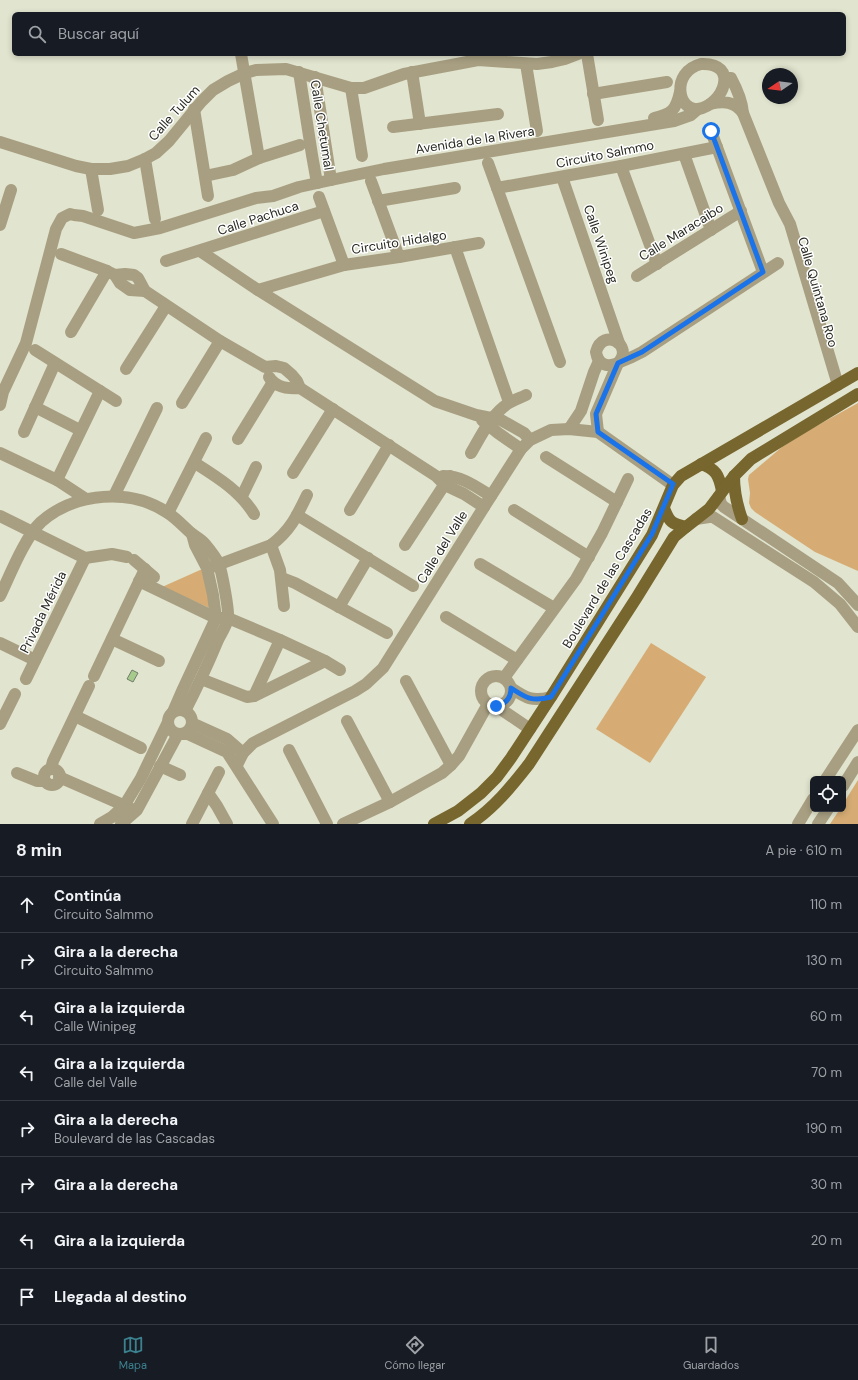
<!DOCTYPE html>
<html lang="es">
<head>
<meta charset="utf-8">
<style>
	:root { --surface:#171b24; --page:#20242c; --text:#f1f3f6; --muted:#9ea1a6; --line:#363941; --accent:#3c818f }
	body { margin:0; font-family:"DM Sans",sans-serif; background:var(--page); color:var(--text) }
	.controls { position:absolute; right:12px; bottom:12px; display:grid; overflow:hidden; border-radius:6px; box-shadow:0 2px 6px #0003 }
	.controls button { width:36px; height:36px; display:grid; place-items:center; padding:0; border:0; border-bottom:1px solid var(--line); background:var(--surface); color:var(--text); font:20px sans-serif }
	.compass { position:absolute; left:762px; top:68px; width:36px; height:36px; border-radius:50%; background:var(--surface); box-shadow:0 2px 6px #0003; rotate:257deg }
	.stop { position:absolute; width:12px; height:12px; margin:-9px; border:3px solid #1a73e8; border-radius:50%; background:#fff }
	.stop.end { background:#1a73e8; border-color:#fff; box-shadow:0 1px 4px #0008 }
	.list { margin:0; padding:0; list-style:none }
	h2 { display:flex; justify-content:space-between; align-items:center; height:52px; margin:0; padding:0 16px; font-size:17px }
	h2 small { font-size:13px; font-weight:400; color:var(--muted) }
	.list li { display:grid; grid-template-columns:26px 1fr auto; gap:12px; align-items:center; box-sizing:border-box; height:56px; padding:0 16px; border-top:1px solid var(--line) }
	.list b { display:block; font-size:15px; white-space:nowrap }
	.list p { margin:0; font-size:13px; white-space:nowrap; color:var(--muted) }
	.list em { font-size:13px; font-style:normal; color:var(--muted) }
	.icon { flex:none; width:22px; height:22px; fill:none; stroke:currentColor; stroke-width:2; stroke-linecap:round; stroke-linejoin:round }
	.map { position:relative; flex:none; width:858px; height:824px; overflow:hidden }
	.search { position:absolute; background:var(--surface); box-shadow:0 2px 6px #0003; left:12px; right:12px; top:12px; height:44px; display:flex; align-items:center; gap:10px; box-sizing:border-box; padding:0 14px; border-radius:6px; color:var(--muted); font-size:15px }
	.sheet { height:500px; background:var(--surface) }
	nav { display:flex; justify-content:space-around; align-items:center; box-sizing:border-box; height:56px; border-top:1px solid var(--line); background:var(--surface); font-size:11px; color:var(--muted) }
	nav a { display:grid; justify-items:center; gap:2px }
	nav .on { color:var(--accent) }
	.map>svg:first-child { display:block }
	.green { fill:#d6ac74 }
	.building { fill:#a6ca8c; stroke:#717d6a }
	.lines { fill:none; stroke-linecap:round; stroke-linejoin:round }
	.minor { stroke:#a89f82; stroke-width:12 }
	.major { stroke:#77662d; stroke-width:12 }
	.route { stroke:#1a73e8; stroke-width:5 }
	.labels { text-anchor:middle; dominant-baseline:central; stroke-width:3; stroke-linejoin:round; paint-order:stroke }
	.street-label { font-size:13px; fill:#292a22; stroke:#fff }
</style>
</head>
<body>
<div class="map">
<svg width="858" height="824" viewBox="0 0 858 824">
	<rect width="100%" height="100%" fill="#e1e4ce"/>
	<g class="green">
		<path d="M858 403V571L815 552 755 512 751 508 749 503 750 493 748 479 749 475 782 447 809 430Z"/>
		<path d="M209 566 214 610 162 587Z"/>
		<path d="M651 643 706 677 650 763 596 729Z"/>
		<path d="M858 780V824H830L840 809H843V804Z"/>
	</g>
	<path class="building" d="M132 670 138 673 133 682 127 679Z"/>
	<g class="lines">
		<g class="minor">
			<path d="M241 54 259 158"/>
			<path d="M587 54 598 120"/>
			<path d="M526 64 537 131"/>
			<path d="M701 64C740 62 724 105 698 109 678 112 670 72 701 64Z"/>
			<path d="M299 72 312 155 317 183"/>
			<path d="M412 72 420 124"/>
			<path d="M315 77 331 180"/>
			<path d="M725 78H731C737 89 742 100 743 113"/>
			<path d="M351 88 362 156"/>
			<path d="M593 94 667 82"/>
			<path d="M710 104C724 101 734 101 743 113L779 203 790 224 838 385"/>
			<path d="M194 109 208 196"/>
			<path d="M654 118C672 114 676 110 680 92"/>
			<path d="M393 127 498 114"/>
			<path d="M711 131 763 272"/>
			<path d="M0 142 76 166 91 169H110L128 166 145 159 156 153 169 141 201 102 213 90 228 81 245 73 256 70 286 69 351 88H364L404 74 478 60 537 64 552 62 565 59 578 54"/>
			<path d="M684 154 711 230"/>
			<path d="M145 159 155 219"/>
			<path d="M488 163 560 362"/>
			<path d="M621 166 657 264"/>
			<path d="M91 169 98 210"/>
			<path d="M205 176 233 170 259 158 300 145"/>
			<path d="M562 177 619 343"/>
			<path d="M371 181 399 257"/>
			<path d="M497 188 621 166 717 147"/>
			<path d="M319 197 344 265"/>
			<path d="M378 201 455 188"/>
			<path d="M0 225 11 190"/>
			<path d="M455 247 509 402"/>
			<path d="M200 251 258 290 435 401 476 415 501 420 524 433 530 440"/>
			<path d="M61 254 107 271 115 275 120 283 130 290 145 291"/>
			<path d="M166 261 324 211"/>
			<path d="M115 275 125 274 134 275 138 278 145 291 220 341 265 367 276 366 284 368 292 375 297 381 300 388 436 476 445 485 464 494 484 507"/>
			<path d="M637 276 741 211"/>
			<path d="M258 290 344 265 399 257 479 243"/>
			<path d="M71 332 107 271"/>
			<path d="M35 350 116 401"/>
			<path d="M620 362 632 357 642 352 778 263"/>
			<path d="M126 369 166 306"/>
			<path d="M269 377C276 388 288 389 300 388"/>
			<path d="M182 403 220 341"/>
			<path d="M0 405 3 392 26 343 56 229 62 218 70 214 74 215 83 216 134 233 160 228 256 198 273 196 299 187 331 180 384 169 674 121 691 115 698 109"/>
			<path d="M35 407 80 430"/>
			<path d="M482 420 498 433 521 449"/>
			<path d="M569 429 581 411 594 372 599 361"/>
			<path d="M24 432 55 363"/>
			<path d="M598 432 596 414 618 363C635 346 603 326 596 352 598 364 606 368 618 363"/>
			<path d="M238 439 273 382"/>
			<path d="M0 453 57 480 86 499"/>
			<path d="M471 453C481 436 491 414 509 403 514 400 520 398 526 395"/>
			<path d="M546 457 617 502"/>
			<path d="M195 463C217 477 240 491 254 514"/>
			<path d="M293 473 333 409"/>
			<path d="M443 476C462 476 475 486 491 496"/>
			<path d="M57 480 100 391"/>
			<path d="M114 496 157 408"/>
			<path d="M242 496 256 467"/>
			<path d="M719 496 721 504 724 507 838 583 858 605"/>
			<path d="M350 510 389 445"/>
			<path d="M514 510 589 557"/>
			<path d="M168 513 206 438"/>
			<path d="M297 515 413 586"/>
			<path d="M0 516 85 558 112 554 127 557"/>
			<path d="M696 519 709 517H713L814 582 840 604 858 627"/>
			<path d="M271 545 280 570 284 606"/>
			<path d="M405 545 450 476"/>
			<path d="M134 560 154 577"/>
			<path d="M480 564 554 608"/>
			<path d="M212 567 271 545C290 531 297 516 307 495"/>
			<path d="M282 578 295 583 387 633"/>
			<path d="M139 581 216 618H228L280 640 254 696"/>
			<path d="M0 596C10 575 25 537 41 522 75 492 131 488 168 513 177 519 183 526 191 533 196 537 201 539 205 544 210 550 216 558 219 564 222 573 229 609 228 618 227 625 221 634 218 640 208 664 197 688 185 711"/>
			<path d="M339 607 368 558"/>
			<path d="M446 617 517 660"/>
			<path d="M112 639 159 661"/>
			<path d="M280 640 325 661 340 670"/>
			<path d="M0 643 35 660"/>
			<circle cx="496" cy="691" r="15"/>
			<path d="M94 676 145 569"/>
			<path d="M504 678 576 579 602 533 628 479"/>
			<path d="M26 679 85 558"/>
			<path d="M201 679 247 697 254 696 325 661"/>
			<path d="M406 681 451 765"/>
			<path d="M511 688C526 698 532 702 551 697"/>
			<path d="M496 706 530 729"/>
			<circle cx="180" cy="722" r="12"/>
			<path d="M173 712 183 689 216 618 213 595 207 568 195 545 192 534"/>
			<path d="M75 716 141 748"/>
			<path d="M347 721 390 802"/>
			<path d="M0 724 15 694"/>
			<path d="M192 725H196L227 739 243 753"/>
			<path d="M181 734H188L227 752 273 824"/>
			<path d="M289 750 327 824"/>
			<path d="M237 765 243 753 253 743 355 691 366 684 383 668 484 507 521 449 530 440 551 430 569 429 598 432 673 485"/>
			<path d="M160 766 180 775"/>
			<path d="M51 769 53 761 89 686"/>
			<circle cx="52" cy="777" r="8"/>
			<path d="M17 773 37 781H45"/>
			<path d="M59 777 130 808"/>
			<path d="M826 779 858 730"/>
			<path d="M843 786 858 762"/>
			<path d="M208 793 217 806 227 824"/>
			<path d="M100 824 112 817 124 806 141 778 168 722"/>
			<path d="M121 824 137 810 178 734"/>
			<path d="M192 824 219 772"/>
			<path d="M343 824 390 802 442 773 451 765 459 756 488 704"/>
			<path d="M798 824 813 799"/>
			<path d="M818 824 828 809"/>
		</g>
		<g class="major">
			<path d="M701 464C716 469 719 475 722 491"/>
			<path d="M734 476C734 491 737 505 742 519"/>
			<path d="M664 508C669 522 672 524 686 527"/>
			<path d="M434 824 458 811 481 793 497 777 511 758 551 697 652 535 673 485 681 476 858 373"/>
			<path d="M470 824C494 808 511 787 529 764L637 597 674 537 686 527 709 509 734 476 751 459 858 394"/>
		</g>
	</g>
	<g class="lines">
		<path class="route" d="M496 706C506 704 511 698 511 688 526 698 532 702 551 697L652 534 673 484 598 432 596 414 618 363 642 352 763 272 711 131"/>
	</g>
	<g class="labels">
		<g class="street-label">
			<text transform="translate(174 113) rotate(-48)">Calle Tulum</text>
			<text transform="translate(322 125) rotate(81)">Calle Chetumal</text>
			<text transform="translate(475 140) rotate(-9)">Avenida de la Rivera</text>
			<text transform="translate(605 154) rotate(-11)">Circuito Salmmo</text>
			<text transform="translate(258 218) rotate(-18)">Calle Pachuca</text>
			<text transform="translate(681 232) rotate(-32)">Calle Maracaibo</text>
			<text transform="translate(399 242) rotate(-9)">Circuito Hidalgo</text>
			<text transform="translate(601 244) rotate(71)">Calle Winipeg</text>
			<text transform="translate(818 292) rotate(74)">Calle Quintana Roo</text>
			<text transform="translate(442 547) rotate(-58)">Calle del Valle</text>
			<text transform="translate(607 578) rotate(-59)">Boulevard de las Cascadas</text>
			<text transform="translate(43 612) rotate(-64)">Privada Mérida</text>
		</g>
	</g>
</svg>
<div class="controls">
<button><svg class="icon" aria-label="locate" viewBox="0 0 24 24"><circle cx="12" cy="12" r="6"/><path d="M12 2v4M12 18v4M2 12h4M18 12h4"/></svg></button>
</div>
<svg class="compass" viewBox="-18 -18 36 36"><path d="M0-13l5 13h-10z" fill="#e53935"/><path d="M0 13l5-13h-10z" fill="#9ea1a6"/></svg>
<div class="stop" style="left:711px;top:131px"></div>
<div class="stop end" style="left:496px;top:706px"></div>
<div class="search"><svg class="icon" aria-label="search" viewBox="0 0 24 24"><circle cx="10" cy="10" r="6"/><path d="M15 15l6 6"/></svg>Buscar aquí</div>
</div>
<section class="sheet">
<h2>8 min<small>A pie · 610 m</small></h2>
<ul class="list">
<li><svg class="icon" aria-label="ahead" viewBox="0 0 24 24"><path d="M12 20V5M6 11l6-6 6 6"/></svg><div><b>Continúa</b><p>Circuito Salmmo</p></div><em>110 m</em></li>
<li><svg class="icon" aria-label="right" viewBox="0 0 24 24"><path d="M7 20v-9h11M14 6l5 5-5 5"/></svg><div><b>Gira a la derecha</b><p>Circuito Salmmo</p></div><em>130 m</em></li>
<li><svg class="icon" aria-label="left" viewBox="0 0 24 24"><path d="M17 20v-9H6M10 6l-5 5 5 5"/></svg><div><b>Gira a la izquierda</b><p>Calle Winipeg</p></div><em>60 m</em></li>
<li><svg class="icon" aria-label="left" viewBox="0 0 24 24"><path d="M17 20v-9H6M10 6l-5 5 5 5"/></svg><div><b>Gira a la izquierda</b><p>Calle del Valle</p></div><em>70 m</em></li>
<li><svg class="icon" aria-label="right" viewBox="0 0 24 24"><path d="M7 20v-9h11M14 6l5 5-5 5"/></svg><div><b>Gira a la derecha</b><p>Boulevard de las Cascadas</p></div><em>190 m</em></li>
<li><svg class="icon" aria-label="right" viewBox="0 0 24 24"><path d="M7 20v-9h11M14 6l5 5-5 5"/></svg><div><b>Gira a la derecha</b></div><em>30 m</em></li>
<li><svg class="icon" aria-label="left" viewBox="0 0 24 24"><path d="M17 20v-9H6M10 6l-5 5 5 5"/></svg><div><b>Gira a la izquierda</b></div><em>20 m</em></li>
<li><svg class="icon" aria-label="arrive" viewBox="0 0 24 24"><path d="M6 21V4h12l-3 4 3 4H6"/></svg><div><b>Llegada al destino</b></div></li>
</ul>
</section>
<nav>
<a class="on"><svg class="icon" aria-label="map" viewBox="0 0 24 24"><path d="M3 6l6-2 6 2 6-2v14l-6 2-6-2-6 2zM9 4v14M15 6v14"/></svg>Mapa</a>
<a><svg class="icon" aria-label="directions" viewBox="0 0 24 24"><path d="M12 3l9 9-9 9-9-9zM9 14v-3h6M13 9l2 2-2 2"/></svg>Cómo llegar</a>
<a><svg class="icon" aria-label="saved" viewBox="0 0 24 24"><path d="M7 4h10v16l-5-4-5 4z"/></svg>Guardados</a>
</nav>
</body>
</html>
